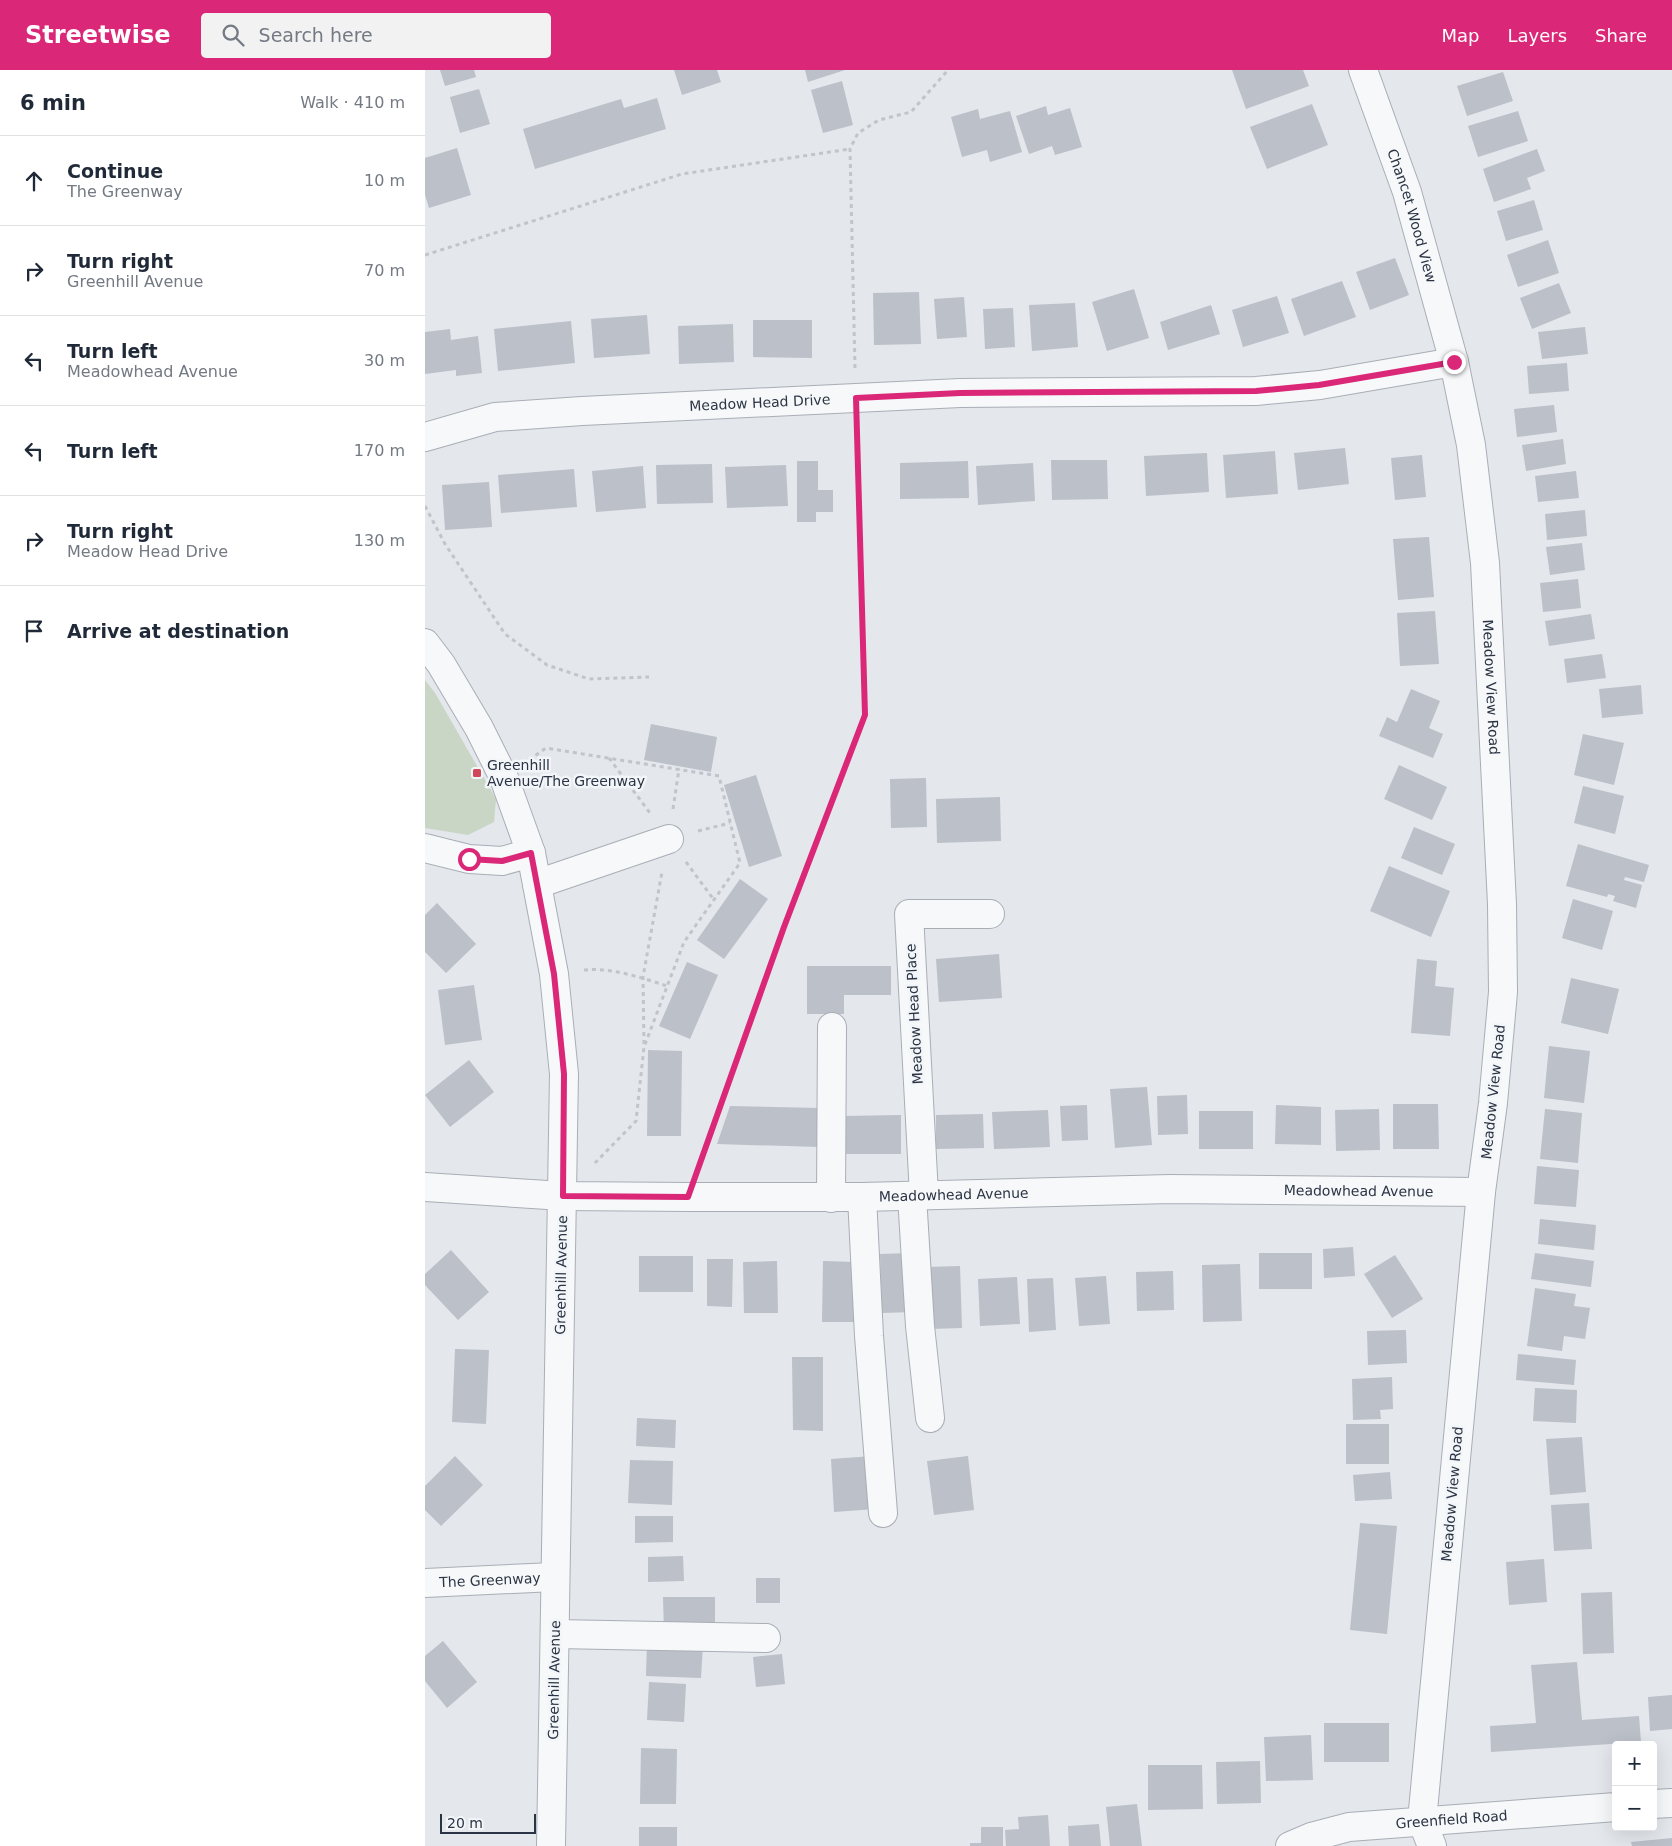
<!DOCTYPE html>
<html lang="en">
<head>
<meta charset="utf-8">
<style>
	:root { --surface:#fff; --page:#f2f2f3; --text:#1f2937; --muted:#747a83; --line:#e0e1e3; --accent:#db2777 }
	body { margin:0; font-family:"DejaVu Sans",sans-serif; background:var(--page); color:var(--text) }
	.controls { position:absolute; right:15px; bottom:15px; display:grid; overflow:hidden; border-radius:5px; box-shadow:0 5px 20px #0002 }
	.controls button { width:45px; height:45px; display:grid; place-items:center; padding:0; border:0; border-bottom:1px solid var(--line); background:var(--surface); color:var(--text); font:25px sans-serif }
	.scale { position:absolute; left:15px; bottom:12px; width:96px; box-sizing:border-box; padding-left:5px; border:2px solid #2b3444; border-top:0; font-size:14px; line-height:18px; white-space:nowrap; color:#2b3444; -webkit-text-stroke:4px #f3f6f9; paint-order:stroke }
	.stop { position:absolute; width:15px; height:15px; margin:-11px; border:4px solid #db2777; border-radius:50%; background:#fff }
	.stop.end { background:#db2777; border-color:#fff; box-shadow:0 1px 5px #0008 }
	.list { margin:0; padding:0; list-style:none }
	h2 { display:flex; justify-content:space-between; align-items:center; height:65px; margin:0; padding:0 20px; font-size:21px }
	h2 small { font-size:16px; font-weight:400; color:var(--muted) }
	.list li { display:grid; grid-template-columns:32px 1fr auto; gap:15px; align-items:center; box-sizing:border-box; height:90px; padding:0 20px; border-top:1px solid var(--line) }
	.list b { display:block; font-size:19px; white-space:nowrap }
	.list p { margin:0; font-size:16px; white-space:nowrap; color:var(--muted) }
	.list em { font-size:16px; font-style:normal; color:var(--muted) }
	.icon { flex:none; width:28px; height:28px; fill:none; stroke:currentColor; stroke-width:2; stroke-linecap:round; stroke-linejoin:round }
	.map { position:relative; flex:none; width:1247px; height:1776px; overflow:hidden }
	header { display:flex; align-items:center; gap:30px; box-sizing:border-box; height:70px; padding:0 25px; background:var(--accent); color:#fff }
	header strong { font-size:24px }
	nav { display:flex; gap:28px; margin-inline-start:auto; font-size:18px }
	.search { width:350px; height:45px; background:var(--page); display:flex; align-items:center; gap:12px; box-sizing:border-box; padding:0 18px; border-radius:5px; color:var(--muted); font-size:19px }
	main { display:flex }
	aside { flex:1; background:var(--surface) }
	.map>svg:first-child { display:block }
	.green { fill:#c9d5c5 }
	.building { fill:#bbc0c9 }
	.lines { fill:none; stroke-linecap:round; stroke-linejoin:round }
	.minor-casing { stroke:#a9aeb6; stroke-width:30 }
	.path { stroke:#c1c5cb; stroke-width:3; stroke-dasharray:4 4; stroke-linecap:butt }
	.minor { stroke:#f6f8fa; stroke-width:28 }
	.route { stroke:#db2777; stroke-width:6 }
	.poi-dot { fill:#d0495b; stroke:#f3f6f9; stroke-width:2 }
	.labels { text-anchor:middle; dominant-baseline:central; stroke-width:5; stroke-linejoin:round; paint-order:stroke }
	.street-label { font-size:14px; fill:#2b3444; stroke:#f3f6f9 }
	.poi-label { font-size:14px; fill:#2b3444; stroke:#f3f6f9; text-anchor:start }
</style>
</head>
<body>
<header>
<strong>Streetwise</strong>
<div class="search"><svg class="icon" aria-label="search" viewBox="0 0 24 24"><circle cx="10" cy="10" r="6"/><path d="M15 15l6 6"/></svg>Search here</div>
<nav><a>Map</a><a>Layers</a><a>Share</a></nav>
</header>
<main>
<aside>
<h2>6 min<small>Walk · 410 m</small></h2>
<ul class="list">
<li><svg class="icon" aria-label="ahead" viewBox="0 0 24 24"><path d="M12 20V5M6 11l6-6 6 6"/></svg><div><b>Continue</b><p>The Greenway</p></div><em>10 m</em></li>
<li><svg class="icon" aria-label="right" viewBox="0 0 24 24"><path d="M7 20v-9h11M14 6l5 5-5 5"/></svg><div><b>Turn right</b><p>Greenhill Avenue</p></div><em>70 m</em></li>
<li><svg class="icon" aria-label="left" viewBox="0 0 24 24"><path d="M17 20v-9H6M10 6l-5 5 5 5"/></svg><div><b>Turn left</b><p>Meadowhead Avenue</p></div><em>30 m</em></li>
<li><svg class="icon" aria-label="left" viewBox="0 0 24 24"><path d="M17 20v-9H6M10 6l-5 5 5 5"/></svg><div><b>Turn left</b></div><em>170 m</em></li>
<li><svg class="icon" aria-label="right" viewBox="0 0 24 24"><path d="M7 20v-9h11M14 6l5 5-5 5"/></svg><div><b>Turn right</b><p>Meadow Head Drive</p></div><em>130 m</em></li>
<li><svg class="icon" aria-label="arrive" viewBox="0 0 24 24"><path d="M6 21V4h12l-3 4 3 4H6"/></svg><div><b>Arrive at destination</b></div></li>
</ul>
</aside>
<div class="map">
<svg width="1247" height="1776" viewBox="0 0 1247 1776">
	<rect width="100%" height="100%" fill="#e4e7ec"/>
	<path class="green" d="M0 610 10 623 71 729 69 752 43 765 0 758Z"/>
	<g class="building">
		<path d="M15 0H49L51 7 20 16Z"/>
		<path d="M249 0H292L296 12 257 25Z"/>
		<path d="M380 0H420L383 12Z"/>
		<path d="M807 0H878L884 16 821 39Z"/>
		<path d="M1078 2 1088 31 1042 46 1032 16Z"/>
		<path d="M417 11 428 55 398 63 386 20Z"/>
		<path d="M54 19 65 54 35 63 25 27Z"/>
		<path d="M232 28 241 59 110 99 98 59 196 29 199 38Z"/>
		<path d="M887 34 903 75 842 99 825 57Z"/>
		<path d="M621 36 623 45 645 38 657 77 630 85 627 76 604 84 591 46Z"/>
		<path d="M553 39 555 49 585 41 597 82 565 92 562 80 537 87 526 47Z"/>
		<path d="M1093 41 1103 71 1053 87 1043 56Z"/>
		<path d="M32 78 46 125 4 138 0 125V88Z"/>
		<path d="M1112 79 1120 101 1102 108 1106 119 1069 132 1058 99Z"/>
		<path d="M1109 130 1118 160 1081 171 1072 141Z"/>
		<path d="M1123 170 1134 203 1093 217 1082 185Z"/>
		<path d="M970 188 984 225 945 240 931 202Z"/>
		<path d="M917 211 931 247 879 266 866 229Z"/>
		<path d="M1134 213 1146 243 1107 259 1095 228Z"/>
		<path d="M709 219 724 268 682 281 667 232Z"/>
		<path d="M494 222 496 274 449 275 448 223Z"/>
		<path d="M852 226 864 263 818 277 807 240Z"/>
		<path d="M539 227 542 267 512 269 509 229Z"/>
		<path d="M650 233 653 277 607 281 604 235Z"/>
		<path d="M786 235 795 264 743 280 735 252Z"/>
		<path d="M588 238 590 277 560 279 558 239Z"/>
		<path d="M222 245 225 284 169 288 166 249Z"/>
		<path d="M328 250H387V288L328 287Z"/>
		<path d="M146 251 150 293 73 301 69 259Z"/>
		<path d="M308 254 309 292 254 294 253 256Z"/>
		<path d="M1160 257 1163 284 1117 289 1113 262Z"/>
		<path d="M25 259 26 270 53 266 57 303 31 306V300L0 304V262Z"/>
		<path d="M1142 293 1144 321 1104 324 1102 296Z"/>
		<path d="M1129 335 1132 362 1092 367 1089 339Z"/>
		<path d="M1138 369 1141 394 1101 401 1097 375Z"/>
		<path d="M920 378 924 414 873 420 869 383Z"/>
		<path d="M850 381 853 424 801 428 798 385Z"/>
		<path d="M782 383 784 422 721 426 719 386Z"/>
		<path d="M997 385 1001 427 970 430 966 388Z"/>
		<path d="M626 390H682L683 429 627 430Z"/>
		<path d="M372 391H393V420H408V442H391V452H372Z"/>
		<path d="M543 391 544 428 475 429V393Z"/>
		<path d="M608 393 610 431 553 435 551 396Z"/>
		<path d="M287 394 288 433 232 434 231 395Z"/>
		<path d="M361 395 363 436 302 438 300 397Z"/>
		<path d="M218 396 221 438 171 442 167 401Z"/>
		<path d="M149 399 152 437 76 443 73 405Z"/>
		<path d="M1151 401 1154 428 1113 432 1110 406Z"/>
		<path d="M64 412 67 457 20 460 17 415Z"/>
		<path d="M1160 440 1162 466 1122 470 1120 444Z"/>
		<path d="M1004 467 1009 527 973 530 968 469Z"/>
		<path d="M1157 473 1160 500 1125 505 1121 477Z"/>
		<path d="M1153 509 1156 538 1118 542 1115 513Z"/>
		<path d="M1010 541 1014 594 975 596 972 543Z"/>
		<path d="M1166 544 1170 569 1124 576 1120 551Z"/>
		<path d="M1177 584 1181 608 1142 613 1139 589Z"/>
		<path d="M1216 615 1218 644 1177 648 1174 619Z"/>
		<path d="M986 619 1015 631 1004 658 1018 664 1008 688 954 666 962 647 972 652Z"/>
		<path d="M226 654 292 667 286 702 219 690Z"/>
		<path d="M1158 664 1199 673 1189 715 1149 705Z"/>
		<path d="M974 695 1022 717 1007 750 959 729Z"/>
		<path d="M331 705 357 786 324 797 299 715Z"/>
		<path d="M501 708 502 757 466 758 465 709Z"/>
		<path d="M1158 716 1199 726 1190 764 1149 753Z"/>
		<path d="M575 727 576 771 512 773 511 729Z"/>
		<path d="M989 757 1030 774 1017 805 976 788Z"/>
		<path d="M1153 774 1224 795 1219 812 1200 807 1199 810 1217 815 1211 838 1188 831 1190 826 1183 824 1182 827 1141 816Z"/>
		<path d="M964 796 1025 821 1006 867 945 841Z"/>
		<path d="M315 809 343 829 299 889 272 870Z"/>
		<path d="M1148 829 1188 841 1177 880 1137 868Z"/>
		<path d="M12 833 51 874 21 903 0 882V845Z"/>
		<path d="M574 884 577 928 514 932 511 889Z"/>
		<path d="M992 889 1012 891 1010 916 1029 918 1025 966 986 963Z"/>
		<path d="M262 892 293 905 265 969 234 956Z"/>
		<path d="M382 896H466V925H419V944H382Z"/>
		<path d="M1146 908 1194 919 1183 964 1136 953Z"/>
		<path d="M49 915 57 970 20 975 13 920Z"/>
		<path d="M1124 976 1165 981 1159 1033 1119 1028Z"/>
		<path d="M223 980 257 981 256 1066H222Z"/>
		<path d="M44 990 69 1022 25 1057 0 1025Z"/>
		<path d="M722 1017 727 1075 690 1078 685 1019Z"/>
		<path d="M762 1025 763 1064 733 1065 732 1026Z"/>
		<path d="M968 1034H1013L1014 1079H968Z"/>
		<path d="M662 1035 663 1070 637 1071 635 1036Z"/>
		<path d="M851 1035 896 1037V1075L850 1074Z"/>
		<path d="M305 1036 395 1038 394 1077 292 1074Z"/>
		<path d="M954 1039 955 1080 911 1081 910 1040Z"/>
		<path d="M1120 1039 1157 1043 1153 1093 1115 1089Z"/>
		<path d="M623 1040 625 1077 569 1079 567 1042Z"/>
		<rect x="774" y="1041" width="54" height="38"/>
		<path d="M558 1044 559 1078 511 1079V1045Z"/>
		<path d="M476 1045V1084H421L420 1046Z"/>
		<path d="M1112 1096 1154 1100 1151 1137 1109 1134Z"/>
		<path d="M1115 1149 1171 1155 1169 1180 1113 1174Z"/>
		<path d="M928 1177 930 1206 899 1208 898 1179Z"/>
		<path d="M26 1180 64 1222 33 1250 0 1215V1204Z"/>
		<path d="M486 1183 488 1242 457 1243 455 1184Z"/>
		<rect x="834" y="1183" width="53" height="36"/>
		<path d="M1110 1183 1169 1191 1166 1217 1106 1209Z"/>
		<path d="M970 1185 998 1229 967 1248 939 1204Z"/>
		<rect x="214" y="1186" width="54" height="36"/>
		<path d="M282 1189H308L307 1237 282 1236Z"/>
		<path d="M352 1191 353 1243H319L318 1192Z"/>
		<path d="M398 1191 431 1192 430 1252H397Z"/>
		<path d="M815 1194 817 1251 778 1252 777 1195Z"/>
		<path d="M535 1196 537 1258 504 1259 502 1197Z"/>
		<path d="M748 1201 749 1240 712 1241 711 1202Z"/>
		<path d="M681 1206 685 1254 654 1256 650 1208Z"/>
		<path d="M592 1207 595 1254 555 1256 553 1209Z"/>
		<path d="M628 1208 631 1260 604 1262 602 1209Z"/>
		<path d="M1110 1218 1151 1224 1149 1236 1165 1238 1160 1269 1139 1266 1137 1281 1102 1276Z"/>
		<path d="M981 1260 982 1293 943 1295 942 1261Z"/>
		<path d="M30 1279 64 1280 61 1354 27 1352Z"/>
		<path d="M1093 1284 1151 1290 1149 1315 1091 1310Z"/>
		<path d="M367 1287H398V1361L368 1360Z"/>
		<path d="M967 1307 968 1339 955 1340 956 1349 928 1350 927 1309Z"/>
		<path d="M1110 1318 1152 1320 1151 1353 1108 1351Z"/>
		<path d="M212 1348 251 1350 250 1378 211 1376Z"/>
		<rect x="921" y="1354" width="43" height="40"/>
		<path d="M1157 1367 1161 1422 1125 1425 1121 1369Z"/>
		<path d="M30 1386 58 1415 16 1456 0 1440V1416Z"/>
		<path d="M448 1386 451 1439 409 1442 406 1389Z"/>
		<path d="M543 1386 549 1440 509 1445 502 1391Z"/>
		<path d="M205 1390 248 1391 247 1435 203 1433Z"/>
		<path d="M965 1402 967 1429 930 1431 928 1405Z"/>
		<path d="M1164 1433 1167 1479 1129 1481 1126 1435Z"/>
		<path d="M210 1446H248V1472L210 1473Z"/>
		<path d="M935 1453 972 1456 962 1564 925 1560Z"/>
		<path d="M258 1486 259 1511 223 1512V1487Z"/>
		<path d="M1119 1489 1122 1532 1084 1535 1081 1492Z"/>
		<rect x="331" y="1508" width="24" height="25"/>
		<path d="M1187 1522 1189 1583 1158 1584 1156 1523Z"/>
		<path d="M238 1527H290V1562L239 1563Z"/>
		<path d="M18 1571 52 1612 22 1638 0 1611V1586Z"/>
		<path d="M222 1571 278 1574 276 1608 221 1606Z"/>
		<path d="M357 1584 360 1614 331 1617 328 1587Z"/>
		<path d="M1152 1592 1157 1650 1214 1646 1216 1672 1066 1682 1065 1656 1111 1653 1106 1595Z"/>
		<path d="M224 1612 261 1614 259 1652 222 1650Z"/>
		<path d="M1247 1625V1659L1225 1661 1223 1627Z"/>
		<rect x="899" y="1653" width="65" height="39"/>
		<path d="M886 1665 888 1710 841 1711 839 1667Z"/>
		<path d="M216 1678 252 1679 251 1734H215Z"/>
		<path d="M835 1691 836 1733 792 1734 791 1692Z"/>
		<path d="M723 1695H777L778 1739 723 1740Z"/>
		<path d="M712 1734 717 1776H685L681 1737Z"/>
		<path d="M623 1745 625 1776H581L580 1760 594 1759 593 1747Z"/>
		<path d="M674 1754 676 1776H644L643 1756Z"/>
		<rect x="214" y="1757" width="38" height="19"/>
		<path d="M556 1757H578V1776H545V1773H556Z"/>
		<path d="M1247 1768V1776H1207L1206 1772Z"/>
	</g>
	<g class="lines">
		<defs>
			<g id="minor">
				<path id="s1" d="M938 0 982 122 1029 292 1046 375 1060 493 1077 834 1078 922 1068 1033 1056 1122 997 1751 1007 1776"/>
				<path id="s2" d="M0 367 70 347 157 341 535 323 831 321 895 315 1029 292"/>
				<path d="M0 573 16 594 54 658 79 708 106 783 129 904 139 1004 126 1776"/>
				<path d="M0 778 44 789 77 791 106 783"/>
				<path d="M112 814 244 769"/>
				<path id="s3" d="M0 1117 138 1126 263 1127H437L745 1119 1056 1122"/>
				<path d="M499 1125 484 844H565"/>
				<path d="M487 1126 495 1256 505 1348"/>
				<path d="M437 1127 444 1266 458 1443"/>
				<path d="M406 1128 407 957"/>
				<path id="s4" d="M0 1513 129 1507"/>
				<path d="M131 1564 341 1568"/>
				<path d="M1228 1734 1247 1733"/>
				<path id="s5" d="M865 1776 886 1767 924 1757 1191 1737"/>
			</g>
		</defs>
		<use href="#minor" class="minor-casing"/>
		<g class="path">
			<path d="M0 185 257 104 425 79"/>
			<path d="M430 298 425 79 433 63 454 50 486 42 523 0"/>
			<path d="M0 436 20 474 80 564 122 595 164 609 224 607"/>
			<path d="M184 688 225 743"/>
			<path d="M104 690 121 678 294 706 315 793 259 872 219 977 211 1051 168 1095"/>
			<path d="M248 739 254 699"/>
			<path d="M273 761 305 753"/>
			<path d="M261 792 289 830"/>
			<path d="M159 900C185 897 218 908 242 916"/>
			<path d="M219 974 218 907 237 802"/>
			<path d="M273 1098 359 857 440 645 432 359"/>
		</g>
		<use href="#minor" class="minor"/>
	</g>
	<g class="lines">
		<path class="route" d="M44 789 77 791 106 783 129 904 139 1004 138 1126 263 1127 359 857 440 645 431 328 535 323 831 321 894 315 1029 292"/>
	</g>
	<rect class="poi-dot" x="47" y="698" width="10" height="10" rx="2.5"/>
	<g class="labels">
		<g class="street-label">
			<text stroke="none"><textPath href="#s1" startOffset="154">Chancet Wood View</textPath></text>
			<text stroke="none"><textPath href="#s2" startOffset="338">Meadow Head Drive</textPath></text>
			<text stroke="none"><textPath href="#s1" startOffset="634">Meadow View Road</textPath></text>
			<text transform="translate(489 944) rotate(-93)">Meadow Head Place</text>
			<text transform="translate(1068 1022) rotate(-84)">Meadow View Road</text>
			<text stroke="none"><textPath href="#s3" startOffset="934">Meadowhead Avenue</textPath></text>
			<text stroke="none"><textPath href="#s3" startOffset="529">Meadowhead Avenue</textPath></text>
			<text transform="translate(136 1205) rotate(-89)">Greenhill Avenue</text>
			<text transform="translate(1027 1424) rotate(-85)">Meadow View Road</text>
			<text stroke="none"><textPath href="#s4" startOffset="65">The Greenway</textPath></text>
			<text transform="translate(129 1610) rotate(-89)">Greenhill Avenue</text>
			<text stroke="none"><textPath href="#s5" startOffset="165">Greenfield Road</textPath></text>
		</g>
		<g class="poi-label">
			<text x="62" y="695">Greenhill<tspan x="62" dy="16">Avenue/The Greenway</tspan></text>
		</g>
	</g>
</svg>
<div class="controls">
<button>+</button>
<button>−</button>
</div>
<div class="scale">20 m</div>
<div class="stop" style="left:44px;top:789px"></div>
<div class="stop end" style="left:1029px;top:292px"></div>
</div>
</main>
</body>
</html>
